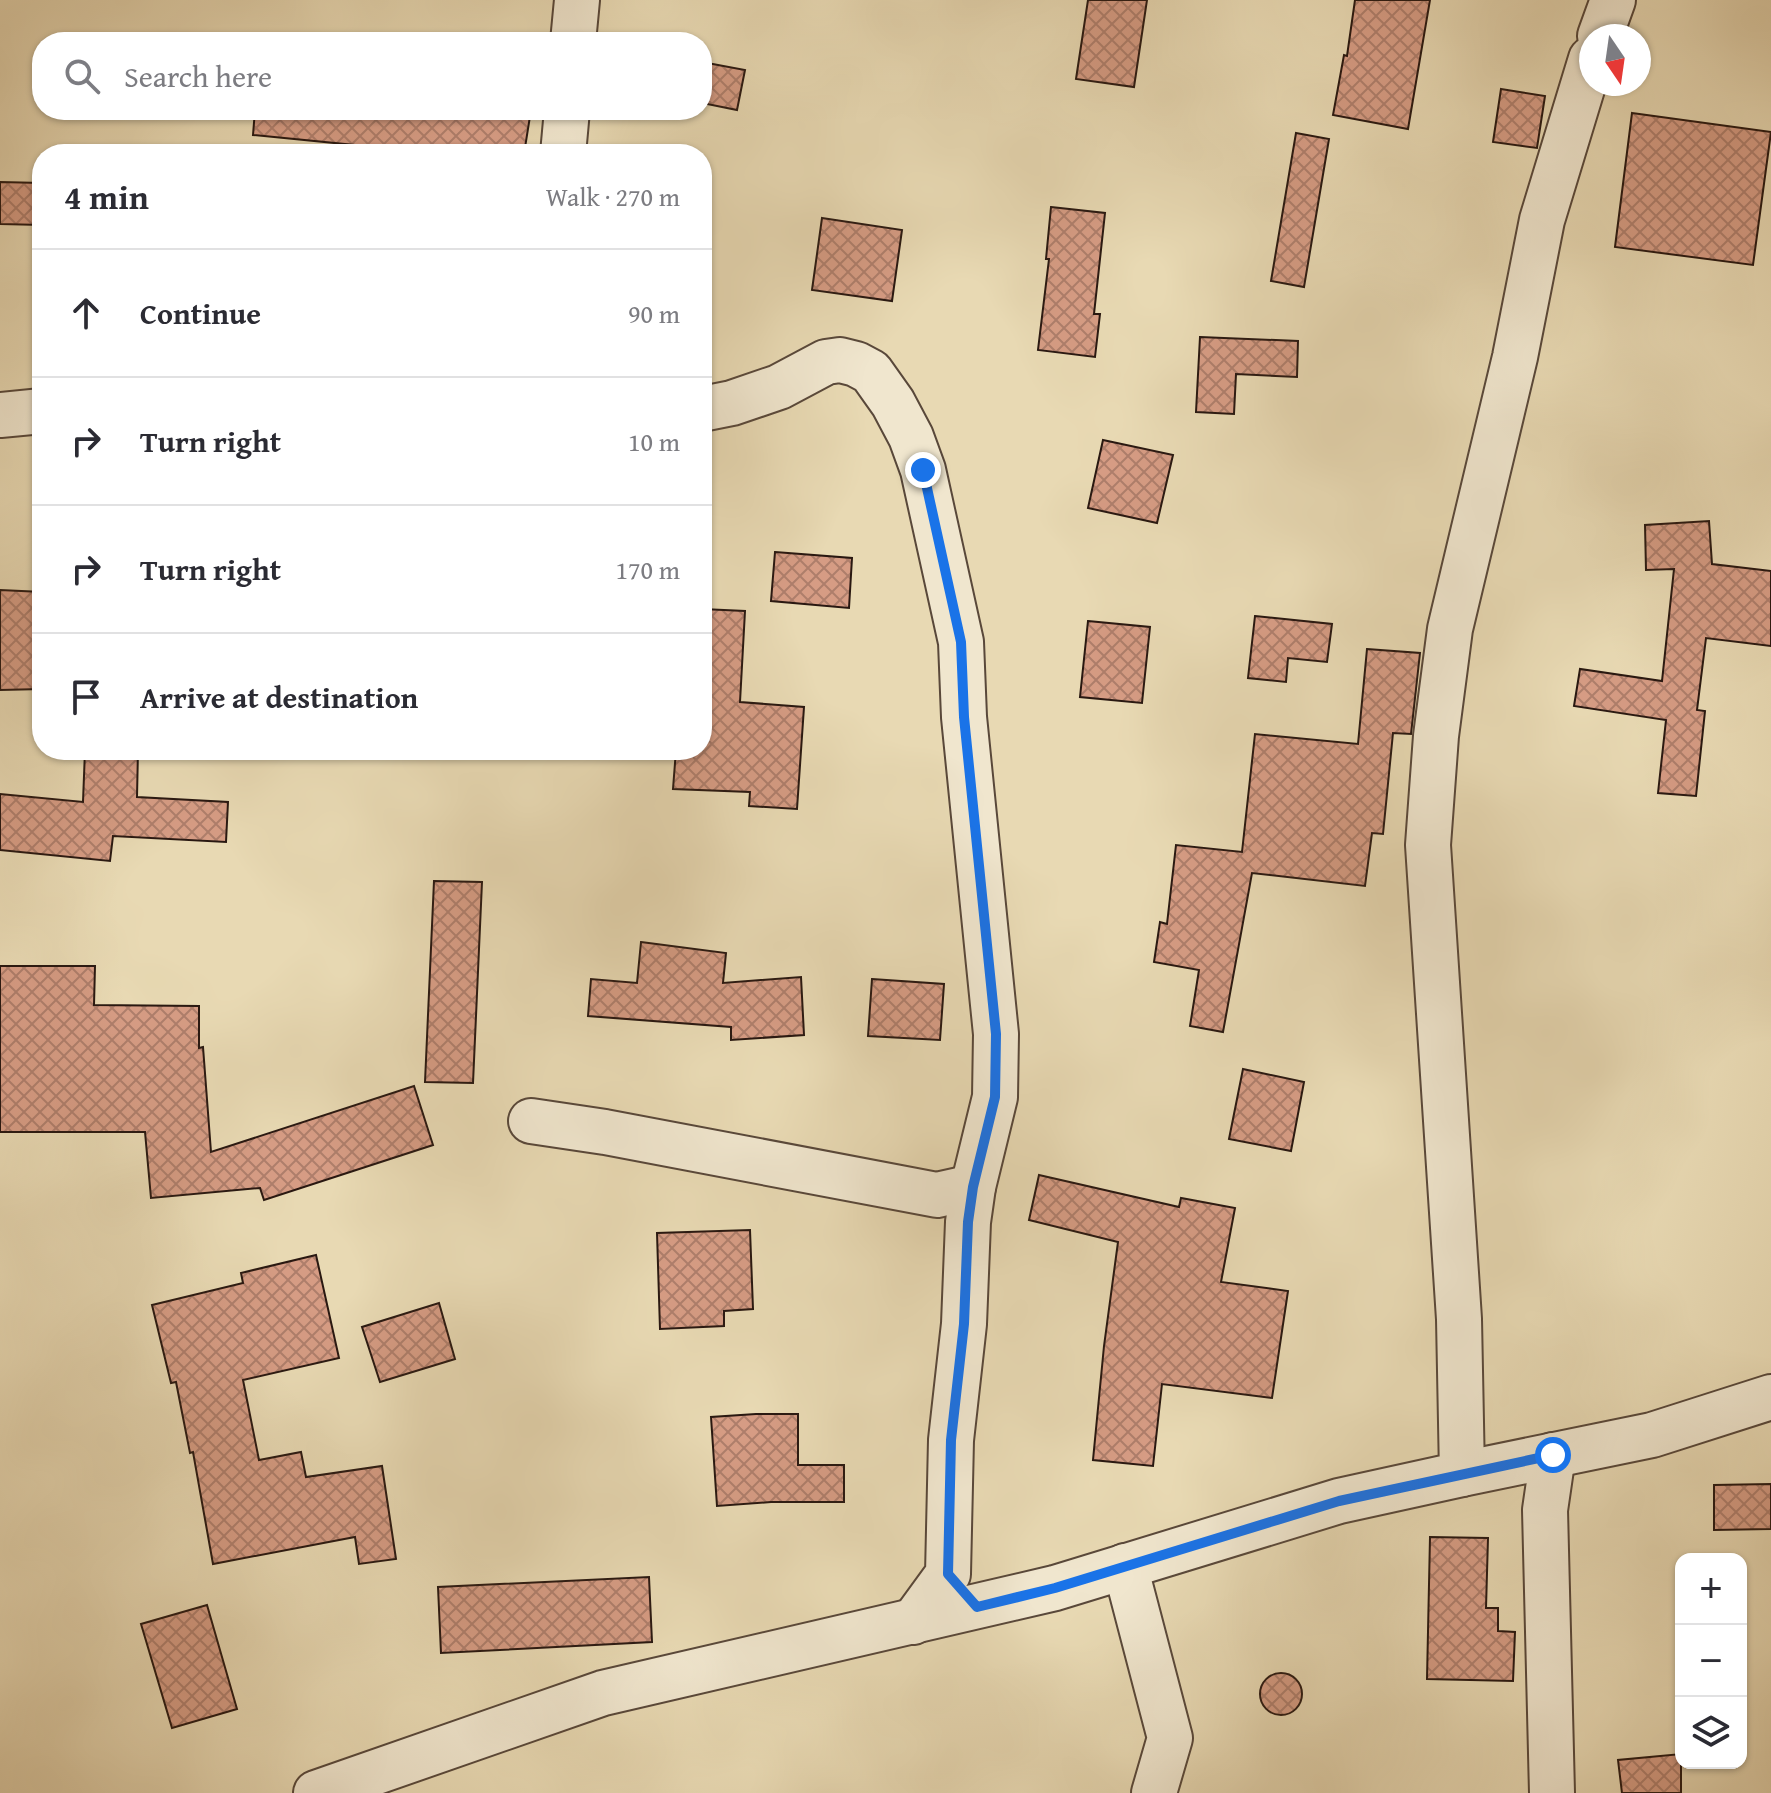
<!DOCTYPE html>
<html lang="en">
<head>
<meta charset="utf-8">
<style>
	:root { --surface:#fff; --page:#f2f2f3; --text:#2b2b33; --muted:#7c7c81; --line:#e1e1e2 }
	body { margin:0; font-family:"Gentium Book Plus",serif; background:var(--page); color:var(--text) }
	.controls { position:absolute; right:24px; bottom:24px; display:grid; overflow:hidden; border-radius:16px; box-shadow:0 2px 6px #0004 }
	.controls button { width:72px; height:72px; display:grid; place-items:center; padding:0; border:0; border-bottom:2px solid var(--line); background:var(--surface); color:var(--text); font:40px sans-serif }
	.compass { position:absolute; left:1579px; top:24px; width:72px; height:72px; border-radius:50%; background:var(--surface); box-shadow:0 2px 6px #0004; rotate:167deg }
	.stop { position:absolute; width:24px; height:24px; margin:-18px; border:6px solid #1a73e8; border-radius:50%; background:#fff }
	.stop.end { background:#1a73e8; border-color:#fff; box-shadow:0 2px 8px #0008 }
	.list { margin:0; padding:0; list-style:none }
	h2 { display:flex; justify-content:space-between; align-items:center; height:104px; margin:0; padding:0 32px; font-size:34px }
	h2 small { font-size:26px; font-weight:400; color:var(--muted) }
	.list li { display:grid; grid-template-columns:52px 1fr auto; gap:24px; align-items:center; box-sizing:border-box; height:128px; padding:0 32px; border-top:2px solid var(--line) }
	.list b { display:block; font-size:30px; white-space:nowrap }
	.list em { font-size:26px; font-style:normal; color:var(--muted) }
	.icon { flex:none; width:44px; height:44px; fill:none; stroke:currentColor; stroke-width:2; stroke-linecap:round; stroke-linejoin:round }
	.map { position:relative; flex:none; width:1771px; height:1793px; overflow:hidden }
	.search { position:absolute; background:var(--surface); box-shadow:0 2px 6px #0004; left:32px; top:32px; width:680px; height:88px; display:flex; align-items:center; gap:20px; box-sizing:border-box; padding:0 28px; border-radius:32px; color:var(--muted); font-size:30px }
	.panel { position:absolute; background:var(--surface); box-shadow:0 2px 6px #0004; left:32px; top:144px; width:680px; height:616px; border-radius:32px }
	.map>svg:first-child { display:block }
	.building { fill:url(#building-cross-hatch); stroke:#291811; stroke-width:2 }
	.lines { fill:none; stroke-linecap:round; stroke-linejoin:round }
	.minor-casing { stroke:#59483a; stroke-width:48 }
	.minor { stroke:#f0e6ce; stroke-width:44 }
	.route { stroke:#1a73e8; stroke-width:10 }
</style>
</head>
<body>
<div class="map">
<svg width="1771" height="1793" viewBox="0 0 1771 1793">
	<defs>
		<pattern id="building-cross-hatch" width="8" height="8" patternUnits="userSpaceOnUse" patternTransform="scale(2)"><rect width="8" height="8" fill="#d69c84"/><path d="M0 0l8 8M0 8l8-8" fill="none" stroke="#ae7e6b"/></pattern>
	</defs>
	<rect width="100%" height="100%" fill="#e8d9b3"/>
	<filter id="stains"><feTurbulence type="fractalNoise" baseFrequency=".0025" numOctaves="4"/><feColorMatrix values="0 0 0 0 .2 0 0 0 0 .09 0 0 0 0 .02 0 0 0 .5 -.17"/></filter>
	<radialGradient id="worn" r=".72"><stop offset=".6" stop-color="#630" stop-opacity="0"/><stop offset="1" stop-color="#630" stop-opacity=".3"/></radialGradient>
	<g class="building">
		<path d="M1088 0H1147L1134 87 1076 79Z"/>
		<path d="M1355 0H1430L1408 129 1333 115 1344 55 1347 56Z"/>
		<path d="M702 62 745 70 737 110 702 103Z"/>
		<path d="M1501 89 1545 96 1537 148 1493 142Z"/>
		<path d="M255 110H531L524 154H389L363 150 364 146 253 135Z"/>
		<path d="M1632 113 1771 132 1753 265 1615 247Z"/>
		<path d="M1296 133 1329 139 1304 287 1271 281Z"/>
		<path d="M0 182 42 183V225L0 224Z"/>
		<path d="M1051 207 1105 213 1094 314H1100L1095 357 1038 350 1049 259H1046Z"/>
		<path d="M822 218 902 230 892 301 812 290Z"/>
		<path d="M1200 337 1298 341 1297 377 1236 374 1234 414 1196 412Z"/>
		<path d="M1103 440 1173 455 1157 523 1088 508Z"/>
		<path d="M1709 521 1712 564 1771 571V646L1706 638 1697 710 1705 711 1696 796 1658 793 1666 720 1574 706 1580 669 1662 681 1674 569 1646 570 1645 525Z"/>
		<path d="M775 552 852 558 849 608 771 601Z"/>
		<path d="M0 590 42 592V689L0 690Z"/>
		<path d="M702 609 745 611 740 702 804 707 797 809 749 806 750 792 673 789 676 750H702Z"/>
		<path d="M1255 616 1332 624 1327 662 1288 658 1286 682 1248 678Z"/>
		<path d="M1088 621 1150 627 1142 703 1080 697Z"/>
		<path d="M1367 649 1420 653 1411 734 1393 733 1383 834 1372 833 1365 886 1252 873 1223 1032 1190 1026 1199 970 1154 962 1160 922 1167 924 1176 845 1242 852 1255 734 1358 744Z"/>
		<path d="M85 750H138L137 797 228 802 226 842 113 836 110 861 0 850V794L83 802Z"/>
		<path d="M434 881 482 882 473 1083 425 1082Z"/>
		<path d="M641 942 726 953 723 983 801 977 804 1035 731 1040V1027L588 1016 591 979 637 983Z"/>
		<path d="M0 966H95L94 1005 199 1006V1048L203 1047 211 1152 414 1086 433 1145 264 1200 260 1188 151 1198 145 1132H0Z"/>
		<path d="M872 979 944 984 940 1040 868 1036Z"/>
		<path d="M1243 1069 1304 1082 1291 1151 1229 1139Z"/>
		<path d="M1039 1175 1179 1207 1181 1198 1235 1208 1221 1282 1288 1291 1272 1398 1162 1384 1153 1466 1093 1460 1104 1346 1118 1242 1029 1220Z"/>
		<path d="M750 1230 753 1309 724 1311V1326L660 1329 657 1233Z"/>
		<path d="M316 1255 339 1358 243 1380 259 1460 301 1452 306 1477 382 1466 396 1559 359 1564 355 1537 213 1564 193 1452 190 1453 176 1382 171 1383 152 1305 243 1283 241 1273Z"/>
		<path d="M439 1303 455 1359 380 1382 362 1327Z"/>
		<path d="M756 1414H798V1465H844V1502H771L717 1506 711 1417Z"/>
		<path d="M1771 1484V1529L1714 1530V1485Z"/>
		<path d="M1430 1537 1488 1538 1486 1608H1498V1631L1515 1632 1513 1681 1427 1679Z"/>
		<path d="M649 1577 652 1642 441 1653 438 1587Z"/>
		<path d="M207 1605 237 1709 172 1728 141 1624Z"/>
		<circle cx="1281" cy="1694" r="21"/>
		<path d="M1681 1754V1793H1622L1618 1760Z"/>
	</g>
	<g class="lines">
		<defs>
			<g id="minor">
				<path d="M1600 36 1613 0"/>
				<path d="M573 42 577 0"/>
				<path d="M563 154 567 110"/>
				<path d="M702 409 732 403 779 387 826 362 840 360 856 364 871 372 893 403 911 437 923 470 961 642 964 717 996 1034 995 1097 973 1187 968 1222 964 1324 951 1440 948 1574 913 1622"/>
				<path d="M0 415 42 411"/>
				<path d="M531 1121 605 1132 937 1195 973 1187"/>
				<path d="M1462 1474 1652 1435 1771 1397"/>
				<path d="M1125 1566 1170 1738 1154 1793"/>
				<path d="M316 1793 603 1693 1055 1588 1339 1501 1462 1474 1459 1319 1428 845 1436 736 1450 629 1515 357 1542 220 1591 59"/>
				<path d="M1552 1793 1545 1510 1553 1455"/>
			</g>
		</defs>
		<use href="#minor" class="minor-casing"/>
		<use href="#minor" class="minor"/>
	</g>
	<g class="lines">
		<path class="route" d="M923 470 961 642 964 717 996 1034 995 1097 973 1187 968 1222 964 1324 951 1440 948 1574 977 1607 1055 1588 1339 1501 1553 1455"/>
	</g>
	<rect width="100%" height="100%" filter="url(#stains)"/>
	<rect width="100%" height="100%" fill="url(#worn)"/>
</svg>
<div class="controls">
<button>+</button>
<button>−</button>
<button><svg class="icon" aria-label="layers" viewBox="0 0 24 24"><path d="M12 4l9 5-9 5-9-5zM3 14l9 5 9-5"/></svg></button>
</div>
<svg class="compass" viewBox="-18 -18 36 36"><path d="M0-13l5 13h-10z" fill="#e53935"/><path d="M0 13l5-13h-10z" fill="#7c7c81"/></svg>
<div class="stop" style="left:1553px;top:1455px"></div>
<div class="stop end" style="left:923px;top:470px"></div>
<div class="search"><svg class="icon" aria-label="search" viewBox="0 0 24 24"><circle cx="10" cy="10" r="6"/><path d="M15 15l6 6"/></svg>Search here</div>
<section class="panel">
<h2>4 min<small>Walk · 270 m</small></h2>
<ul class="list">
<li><svg class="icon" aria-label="ahead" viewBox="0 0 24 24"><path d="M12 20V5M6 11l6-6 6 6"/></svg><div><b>Continue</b></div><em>90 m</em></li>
<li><svg class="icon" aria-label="right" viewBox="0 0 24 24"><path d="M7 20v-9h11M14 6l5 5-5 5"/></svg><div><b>Turn right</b></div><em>10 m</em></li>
<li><svg class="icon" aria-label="right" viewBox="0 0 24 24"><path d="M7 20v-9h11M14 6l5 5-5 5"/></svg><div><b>Turn right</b></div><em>170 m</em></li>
<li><svg class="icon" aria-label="arrive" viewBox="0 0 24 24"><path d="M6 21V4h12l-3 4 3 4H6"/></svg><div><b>Arrive at destination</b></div></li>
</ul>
</section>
</div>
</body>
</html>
